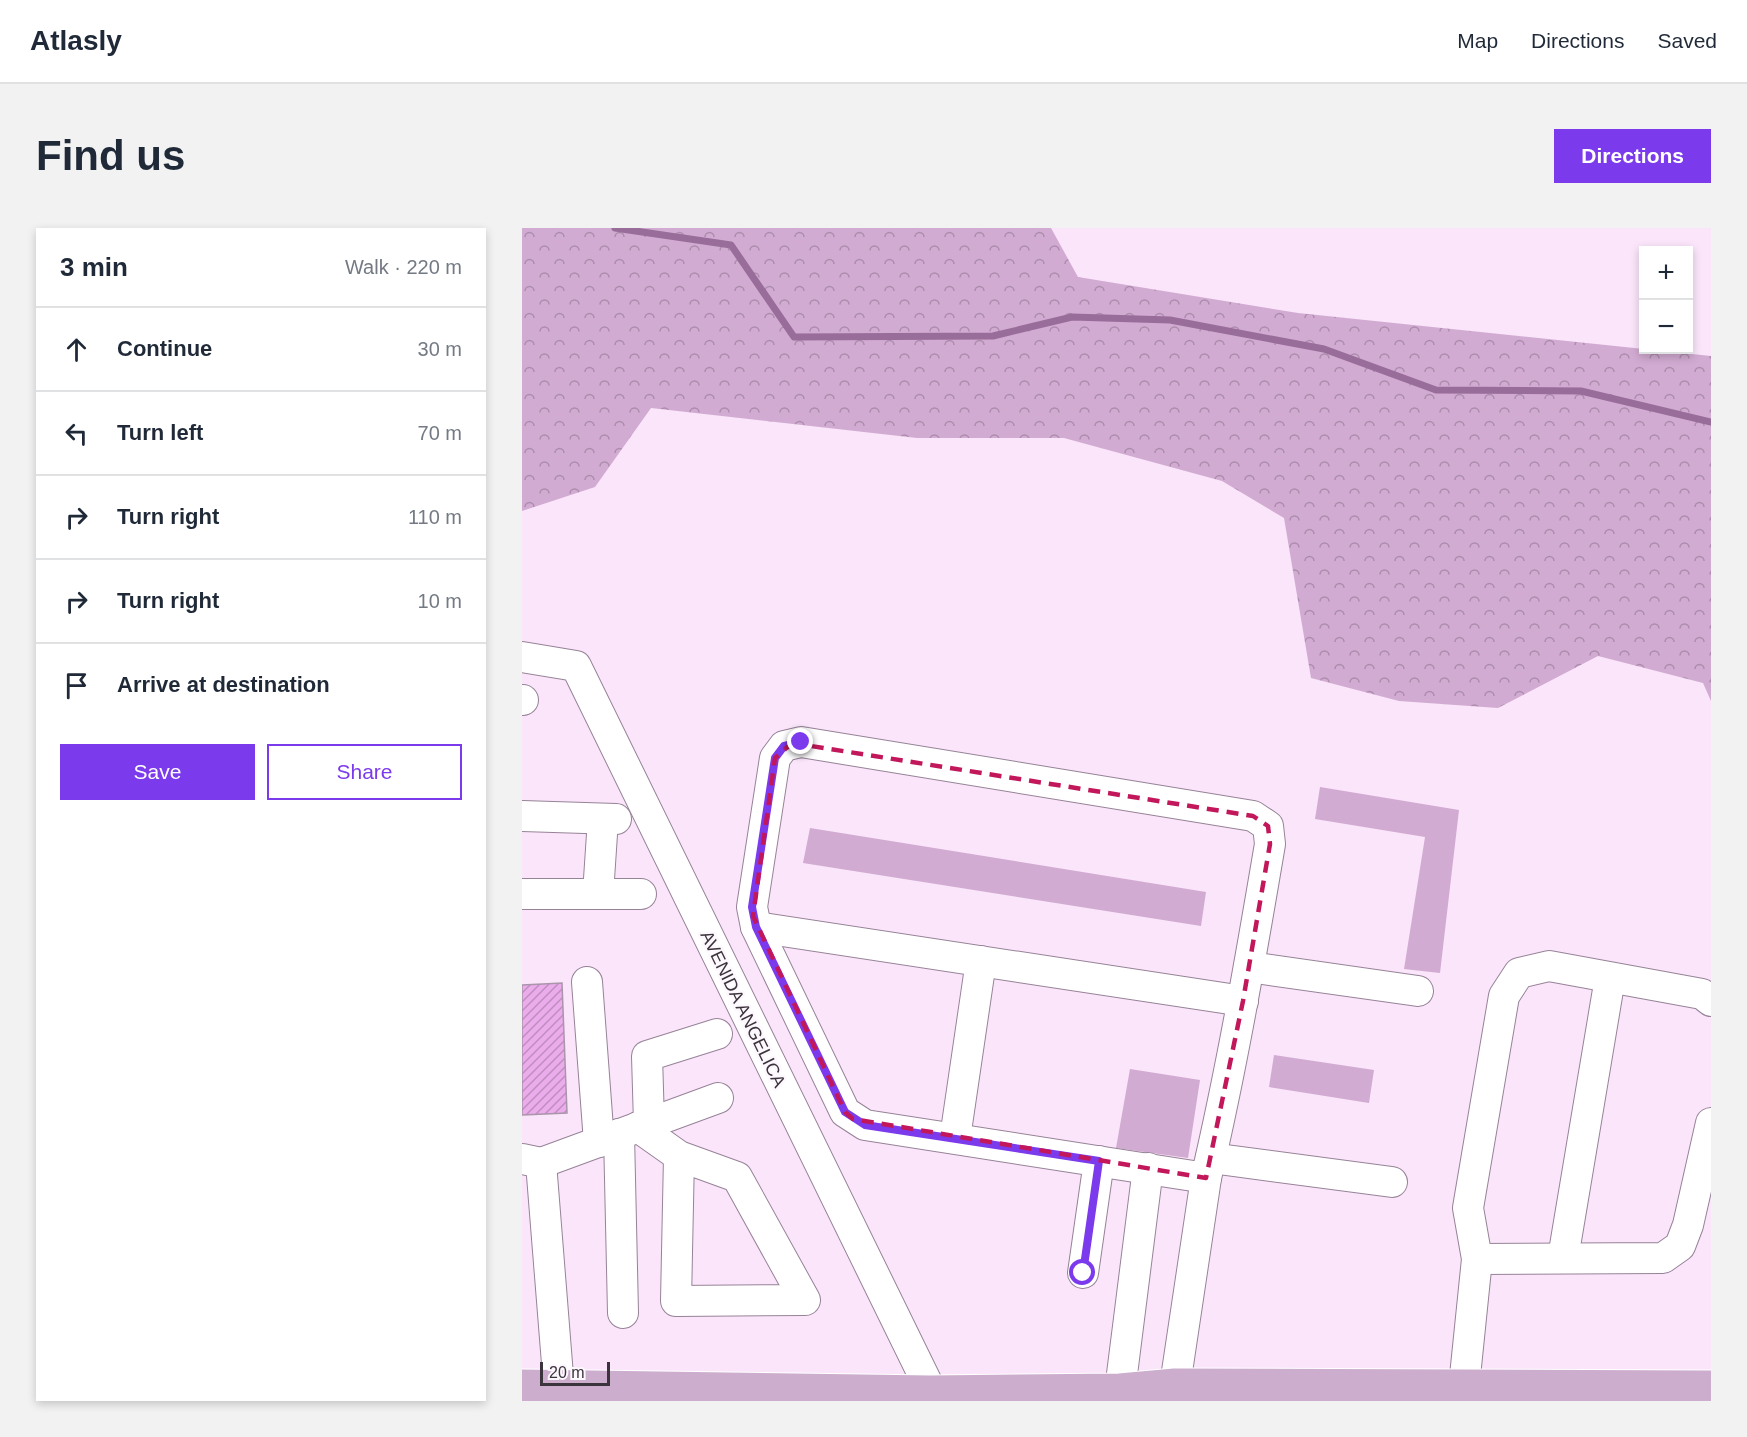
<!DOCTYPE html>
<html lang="en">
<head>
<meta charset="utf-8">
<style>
	:root { --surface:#fff; --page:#f2f2f3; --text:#1f2937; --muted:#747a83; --line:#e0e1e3; --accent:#7c3aed }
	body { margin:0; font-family:Helvetica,sans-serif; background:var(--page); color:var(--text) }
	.controls { position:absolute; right:18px; top:18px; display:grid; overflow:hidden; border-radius:0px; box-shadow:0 3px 9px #0003 }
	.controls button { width:54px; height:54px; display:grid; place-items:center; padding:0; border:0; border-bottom:2px solid var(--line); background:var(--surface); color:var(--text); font:30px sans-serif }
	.scale { position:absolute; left:18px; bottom:15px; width:70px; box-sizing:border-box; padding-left:6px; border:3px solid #3c343c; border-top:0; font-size:16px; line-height:21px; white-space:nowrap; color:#3c343c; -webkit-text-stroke:4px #fdf8fd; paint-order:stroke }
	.stop { position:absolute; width:18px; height:18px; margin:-14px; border:4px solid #7c3aed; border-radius:50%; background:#fff }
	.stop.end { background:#7c3aed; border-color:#fff; box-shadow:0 2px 6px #0008 }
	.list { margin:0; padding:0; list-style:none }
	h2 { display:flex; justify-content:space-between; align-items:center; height:78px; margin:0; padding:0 24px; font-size:26px }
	h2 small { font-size:20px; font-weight:400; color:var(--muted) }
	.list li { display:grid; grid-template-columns:39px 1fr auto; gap:18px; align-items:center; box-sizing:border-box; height:84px; padding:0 24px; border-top:2px solid var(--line) }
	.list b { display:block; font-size:22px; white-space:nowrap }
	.list em { font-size:20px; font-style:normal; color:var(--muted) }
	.actions { display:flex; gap:12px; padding:18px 24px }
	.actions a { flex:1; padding:14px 0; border:2px solid var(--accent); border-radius:0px; text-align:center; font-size:21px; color:var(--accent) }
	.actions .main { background:var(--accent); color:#fff }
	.icon { flex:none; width:33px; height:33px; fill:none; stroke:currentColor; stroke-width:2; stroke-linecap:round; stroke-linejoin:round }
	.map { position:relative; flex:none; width:1189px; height:1173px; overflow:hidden; border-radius:0px }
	header { display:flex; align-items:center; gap:36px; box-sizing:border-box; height:84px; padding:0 30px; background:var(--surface); border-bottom:2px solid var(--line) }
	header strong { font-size:28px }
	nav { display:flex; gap:33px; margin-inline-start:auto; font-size:21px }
	.intro { display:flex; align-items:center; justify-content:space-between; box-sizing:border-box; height:144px; padding:0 36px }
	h1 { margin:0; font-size:42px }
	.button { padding:15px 27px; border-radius:0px; background:var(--accent); color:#fff; font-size:21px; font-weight:700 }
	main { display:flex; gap:36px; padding:0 36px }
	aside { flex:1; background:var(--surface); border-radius:0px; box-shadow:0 3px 9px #0003 }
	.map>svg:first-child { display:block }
	.forest { fill:url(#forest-crowns) }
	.green { fill:#d2abd2 }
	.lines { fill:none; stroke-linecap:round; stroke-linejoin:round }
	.stream { stroke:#996d9a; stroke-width:7 }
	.building { fill:url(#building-hatch); stroke:#aa95aa; stroke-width:1.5 }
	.minor-casing { stroke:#978397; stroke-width:32 }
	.major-casing { stroke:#fff; stroke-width:35 }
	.minor { stroke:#fff; stroke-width:30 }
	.major { stroke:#cdadce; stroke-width:33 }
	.route { stroke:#7c3aed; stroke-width:8 }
	.marked { fill:none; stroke:#c2185b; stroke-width:4.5; stroke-dasharray:12 8; stroke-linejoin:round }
	.labels { text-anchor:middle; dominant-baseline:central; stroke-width:5; stroke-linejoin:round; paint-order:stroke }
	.street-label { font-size:18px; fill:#3c343c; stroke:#fdf8fd }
</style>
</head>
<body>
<header>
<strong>Atlasly</strong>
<nav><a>Map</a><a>Directions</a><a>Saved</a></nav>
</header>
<div class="intro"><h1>Find us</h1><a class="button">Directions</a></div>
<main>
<aside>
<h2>3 min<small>Walk · 220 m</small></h2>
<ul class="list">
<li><svg class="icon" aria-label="ahead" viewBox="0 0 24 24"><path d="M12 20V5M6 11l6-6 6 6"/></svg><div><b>Continue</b></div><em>30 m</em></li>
<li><svg class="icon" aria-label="left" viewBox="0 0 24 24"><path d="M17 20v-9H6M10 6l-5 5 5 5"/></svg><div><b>Turn left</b></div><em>70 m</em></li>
<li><svg class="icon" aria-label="right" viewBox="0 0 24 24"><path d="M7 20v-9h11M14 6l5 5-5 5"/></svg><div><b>Turn right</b></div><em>110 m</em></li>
<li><svg class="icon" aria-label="right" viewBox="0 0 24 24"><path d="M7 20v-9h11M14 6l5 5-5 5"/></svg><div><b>Turn right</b></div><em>10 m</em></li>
<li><svg class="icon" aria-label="arrive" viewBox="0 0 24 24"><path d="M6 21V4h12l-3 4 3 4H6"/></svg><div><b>Arrive at destination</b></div></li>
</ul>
<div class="actions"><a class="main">Save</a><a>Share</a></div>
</aside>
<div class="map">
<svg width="1189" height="1173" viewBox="0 0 1189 1173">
	<defs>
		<pattern id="forest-crowns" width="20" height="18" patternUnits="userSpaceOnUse" patternTransform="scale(1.5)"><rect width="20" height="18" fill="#d2abd2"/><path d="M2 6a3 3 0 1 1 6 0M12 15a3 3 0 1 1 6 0" fill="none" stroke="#ac8cac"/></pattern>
		<pattern id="building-hatch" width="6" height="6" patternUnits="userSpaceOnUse" patternTransform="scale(1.5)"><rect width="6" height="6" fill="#ebacec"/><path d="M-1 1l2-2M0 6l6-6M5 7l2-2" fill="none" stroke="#c08dc0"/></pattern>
	</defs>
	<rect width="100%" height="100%" fill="#fae5fa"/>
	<path class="forest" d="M0 0H529L556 49 776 85 1189 128V473L1181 455 1076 428 976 480 877 473 789 450 762 290 700 253 542 210H395L129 180 73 259 0 283Z"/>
	<g class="green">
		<path d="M798 559 937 582 918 745 882 741 903 609 793 591Z"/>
		<path d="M288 600 684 664 679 698 281 635Z"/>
		<path d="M752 827 852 842 847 875 747 859Z"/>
		<path d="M608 841 678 852 666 930 594 920Z"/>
	</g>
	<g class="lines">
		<path class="stream" d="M93 0 209 17 272 109 471 108 550 89 648 92 802 121 914 162 1059 163 1189 194"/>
	</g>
	<path class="building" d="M40 755 45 885 0 887V757Z"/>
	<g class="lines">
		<defs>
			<g id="minor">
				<path d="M0 429 54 438 414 1173"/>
				<path d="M0 472H1"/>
				<path d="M279 514 731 588 746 598 748 616C729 728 710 839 684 950L343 897 323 884 234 699 230 679 253 530 262 518Z"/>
				<path d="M0 588 94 591"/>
				<path d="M0 666H119"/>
				<path d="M76 666 81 591"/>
				<path d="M234 699 721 773"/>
				<path d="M727 739 896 763"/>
				<path d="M65 754 77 914"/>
				<path d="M127 895 125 828 195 806"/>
				<path d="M116 899 157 928 215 949 283 1072 154 1073 157 928"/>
				<path d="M97 906 101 1085"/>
				<path d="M433 910 459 733"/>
				<path d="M689 930 870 954"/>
				<path d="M0 931 19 935 38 1173"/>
				<path d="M19 935 196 870"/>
				<path d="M1041 1030 1088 750"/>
				<path d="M955 1031 1141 1030 1158 1018 1166 997 1189 895"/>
				<path d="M561 1045 577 933"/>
				<path d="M653 1157 684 950"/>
				<path d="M942 1158 955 1031 946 980 982 768 997 745 1027 738 1180 766 1189 773"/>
				<path d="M598 1162 626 940"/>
			</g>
			<path id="major" d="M0 1158 408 1164 598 1162 653 1157 1189 1159"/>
		</defs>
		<use href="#minor" class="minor-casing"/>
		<use href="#major" class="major-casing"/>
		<use href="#minor" class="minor"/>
		<use href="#major" class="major"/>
	</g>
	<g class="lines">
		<path class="route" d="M279 514 262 518 253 530 230 679 234 699 323 884 343 897 577 933 561 1045"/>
	</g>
	<path class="marked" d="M270 515 731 588 746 598 748 616 721 773 684 950 331 891 323 884 231 688 253 530Z"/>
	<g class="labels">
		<g class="street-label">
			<text transform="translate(221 781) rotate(64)">AVENIDA ANGELICA</text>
		</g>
	</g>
</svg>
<div class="controls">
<button>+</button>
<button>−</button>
</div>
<div class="scale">20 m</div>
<div class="stop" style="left:561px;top:1045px"></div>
<div class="stop end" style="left:279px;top:514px"></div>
</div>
</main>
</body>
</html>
